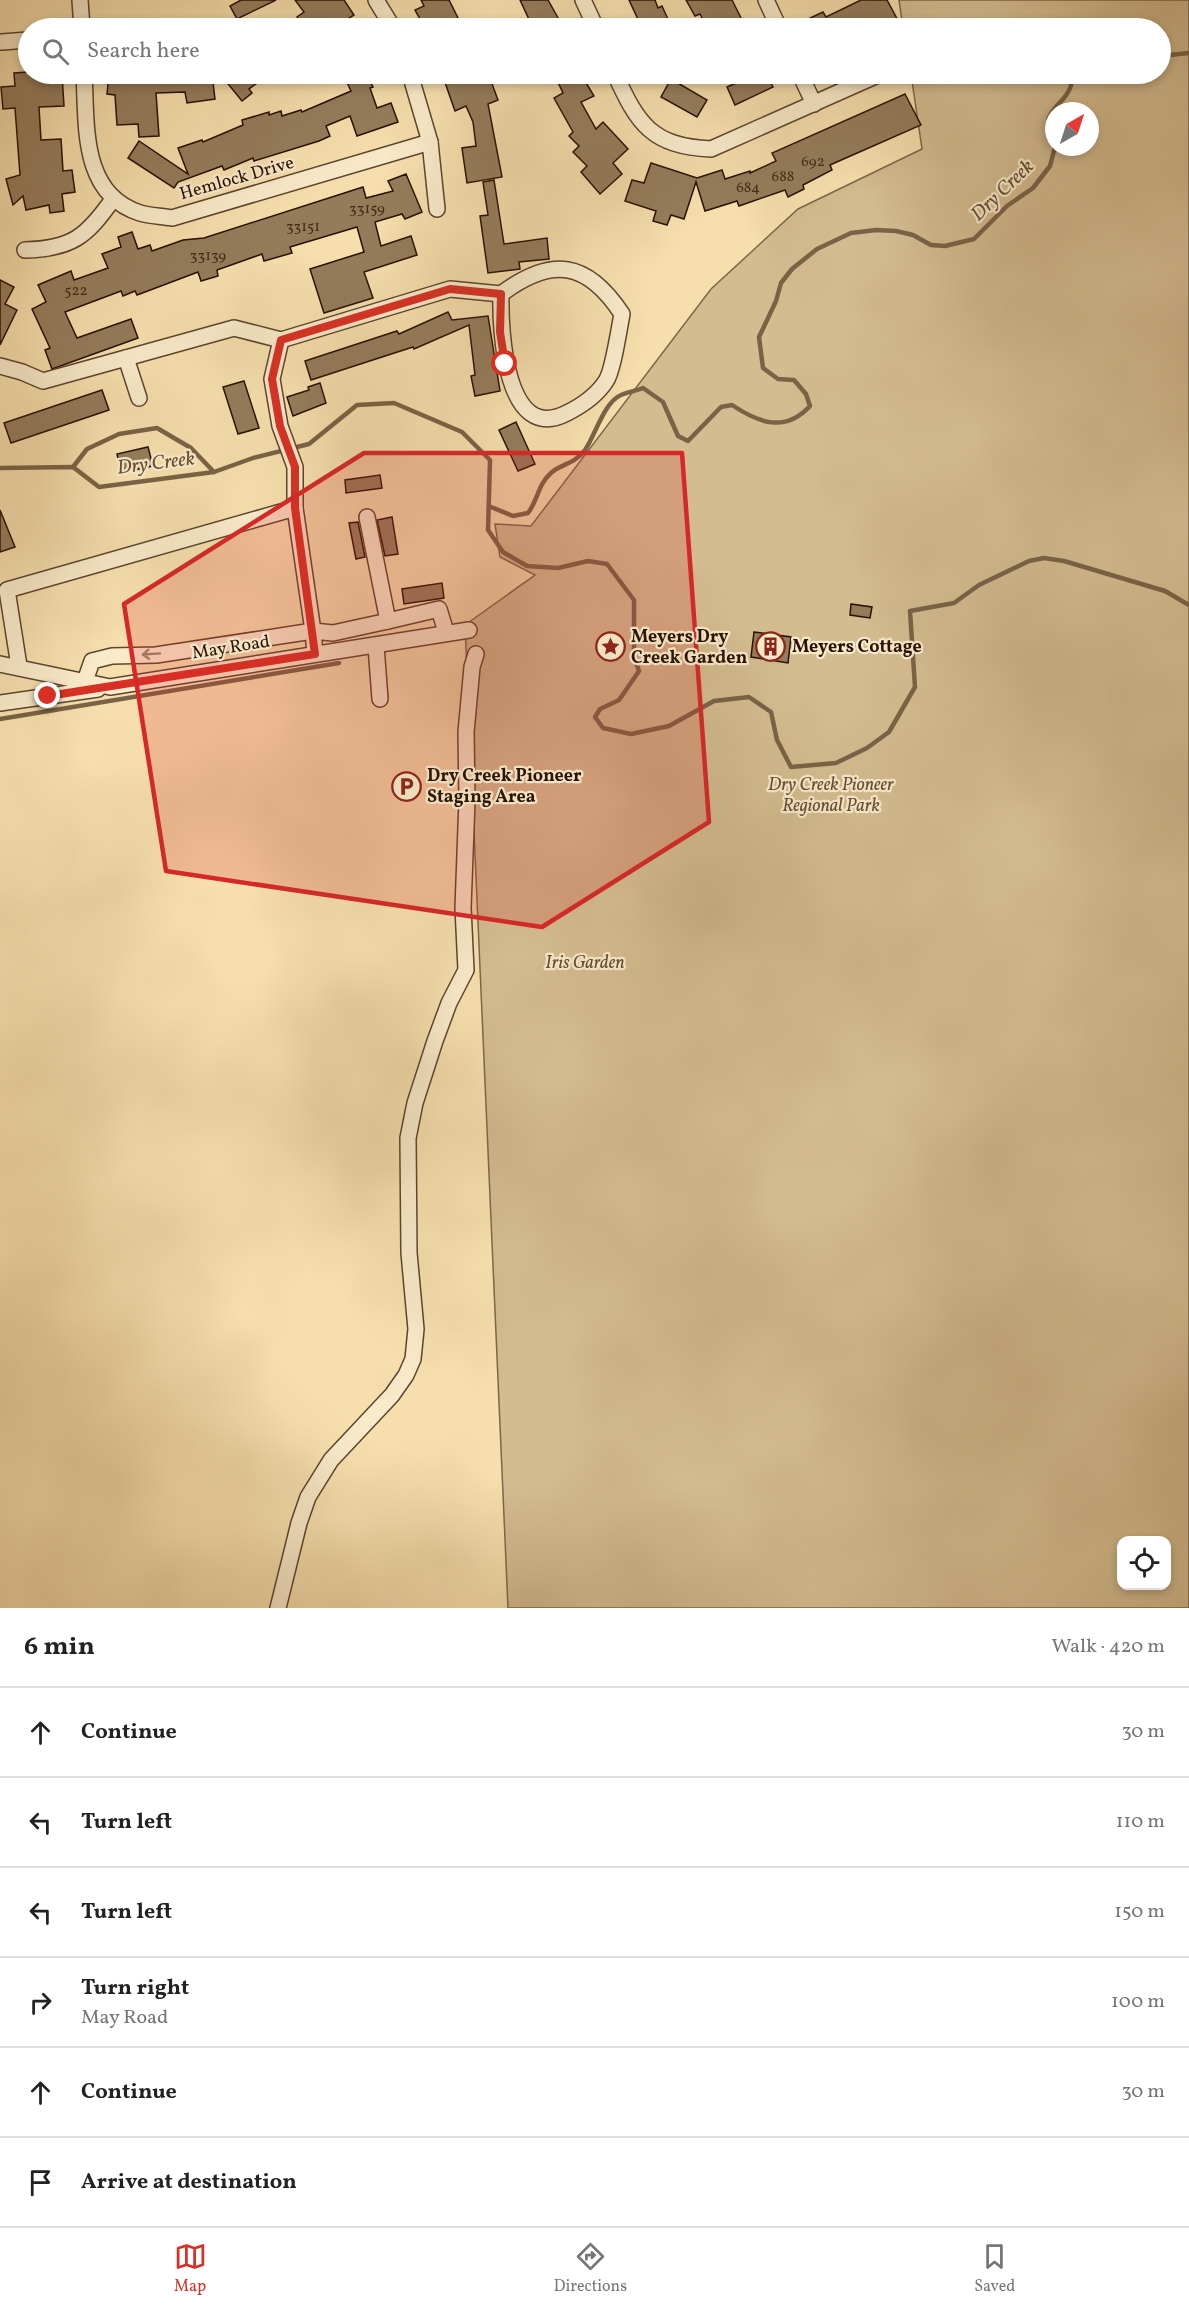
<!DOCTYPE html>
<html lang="en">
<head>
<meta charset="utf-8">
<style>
	:root { --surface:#fff; --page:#f6f6f6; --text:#222; --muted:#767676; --line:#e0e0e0; --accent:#d93025 }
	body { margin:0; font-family:Vollkorn,serif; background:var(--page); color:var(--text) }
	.controls { position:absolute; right:18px; bottom:18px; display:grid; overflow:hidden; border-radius:12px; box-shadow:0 3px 9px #0003 }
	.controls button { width:54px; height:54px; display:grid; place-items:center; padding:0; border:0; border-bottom:2px solid var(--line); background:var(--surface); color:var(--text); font:30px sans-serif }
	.compass { position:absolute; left:1045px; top:102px; width:54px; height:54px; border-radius:50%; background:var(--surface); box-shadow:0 3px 9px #0003; rotate:39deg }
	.stop { position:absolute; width:18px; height:18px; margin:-14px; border:4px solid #d93025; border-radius:50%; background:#fff }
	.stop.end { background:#d93025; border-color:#fff; box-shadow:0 2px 6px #0008 }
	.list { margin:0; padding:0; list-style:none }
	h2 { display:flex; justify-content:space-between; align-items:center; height:78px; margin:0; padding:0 24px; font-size:26px }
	h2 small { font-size:20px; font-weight:400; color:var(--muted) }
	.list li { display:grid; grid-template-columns:39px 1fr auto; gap:18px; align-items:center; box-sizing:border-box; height:90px; padding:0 24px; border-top:2px solid var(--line) }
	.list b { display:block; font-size:22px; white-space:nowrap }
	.list p { margin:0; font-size:20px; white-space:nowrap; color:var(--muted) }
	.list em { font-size:20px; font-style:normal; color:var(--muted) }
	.icon { flex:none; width:33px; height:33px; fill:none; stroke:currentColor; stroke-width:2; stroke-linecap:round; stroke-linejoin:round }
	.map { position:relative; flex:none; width:1189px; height:1608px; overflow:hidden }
	.search { position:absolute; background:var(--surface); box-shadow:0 3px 9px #0003; left:18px; right:18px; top:18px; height:66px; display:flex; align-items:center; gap:15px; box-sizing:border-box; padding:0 21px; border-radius:33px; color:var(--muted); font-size:22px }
	.sheet { height:618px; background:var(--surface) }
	nav { display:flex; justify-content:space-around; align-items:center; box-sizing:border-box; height:84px; border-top:2px solid var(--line); background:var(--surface); font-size:16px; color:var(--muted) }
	nav a { display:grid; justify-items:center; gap:3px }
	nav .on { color:var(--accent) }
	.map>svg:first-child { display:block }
	.green { fill:#d3bc90; stroke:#7e664a; stroke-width:1.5; fill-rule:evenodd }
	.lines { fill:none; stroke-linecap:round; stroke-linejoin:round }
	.stream { stroke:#7a6246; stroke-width:4.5 }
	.building { fill:#947c5b; stroke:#291003; stroke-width:1.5 }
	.minor-casing { stroke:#5c442e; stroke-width:18 }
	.minor { stroke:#f9eaca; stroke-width:15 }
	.oneway { stroke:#9b8870 }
	.route { stroke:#d93025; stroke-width:8 }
	.marked { fill:#d62828; fill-opacity:0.2; stroke:#d62828; stroke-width:4.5; stroke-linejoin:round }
	.labels { text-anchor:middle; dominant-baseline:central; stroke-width:4.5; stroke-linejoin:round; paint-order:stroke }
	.number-label { font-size:15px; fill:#442b19 }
	.street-label { font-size:18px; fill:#291003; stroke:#f9eaca }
	.poi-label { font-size:18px; font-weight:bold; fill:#291003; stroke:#f9eaca; text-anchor:start }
	.park-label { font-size:18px; font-style:italic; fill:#644c34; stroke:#f9eaca }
	.water-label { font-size:20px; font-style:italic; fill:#664e35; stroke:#f9eaca }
</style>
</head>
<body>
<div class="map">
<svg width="1189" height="1608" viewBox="0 0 1189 1608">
	<rect width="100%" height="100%" fill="#f6dfad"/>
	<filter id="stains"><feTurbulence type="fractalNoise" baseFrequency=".00333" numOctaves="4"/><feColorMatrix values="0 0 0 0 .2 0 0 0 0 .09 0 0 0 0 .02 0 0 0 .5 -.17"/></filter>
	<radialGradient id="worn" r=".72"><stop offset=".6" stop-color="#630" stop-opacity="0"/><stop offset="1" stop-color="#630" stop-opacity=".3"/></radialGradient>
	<path class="green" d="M899 0H1189V1608H508L465 625 535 575 500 557 495 524 531 526 711 289 798 209 922 149 911 74H1160V28H903ZM1054 111H1090V147H1054ZM1122 1540H1166V1586H1122Z"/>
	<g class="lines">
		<g class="stream">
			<path d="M1160 56 1189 53"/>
			<path d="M1054 145C1033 105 1072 109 1073 74"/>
			<path d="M73 467 87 449 119 434 157 428 191 448 214 472"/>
			<path d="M0 468 73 467 99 487 214 472 253 458 309 444 357 405 394 403 462 432 490 460 488 530 503 552 527 566 558 568 588 561 607 564 634 600V656L639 671 619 700 600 709 595 717 603 728 631 734 669 726 714 701 749 697 771 712 777 740 791 767 836 763 867 748 889 732 915 687 910 611 954 603 979 585 1029 561 1044 558 1064 561 1165 591 1189 605"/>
			<path d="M491 507 513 516 528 513C538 500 538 484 551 473 560 464 574 465 585 450 595 436 604 402 621 395 627 392 636 391 643 388L663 402 678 436 688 441 721 407 732 405C759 423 785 433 810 406L806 394 794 380 778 379 763 368 759 337 776 301 781 283 792 269 817 249 851 233 876 230 896 231 913 235 931 245 945 246 974 239 1007 206 1033 188 1050 166 1055 147"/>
			<path d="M0 719 339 663"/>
		</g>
	</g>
	<g class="building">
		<path d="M241 0H276L237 19 230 6Z"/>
		<path d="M295 0H344L354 15 346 20 350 28H304L297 17 304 12Z"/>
		<path d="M421 0H449L463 28H425L415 10 424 6Z"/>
		<path d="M520 0H548L562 25 553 28H533Z"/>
		<path d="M629 0H655L658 8 662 6 672 28H642Z"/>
		<path d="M686 0H732L746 28H707L700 14 695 16Z"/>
		<path d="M861 0H887L902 28H789L823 12 826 17Z"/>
		<path d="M28 72 62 74 64 106 39 107 41 140 61 139 63 171 72 170 75 192 62 194 64 211 50 213 49 205 26 210 23 196 13 205 6 179 20 175 15 108 3 109 1 87 15 86 14 73Z"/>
		<path d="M109 74H173V79L197 76V74H212L215 99 187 103 185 92 156 93 159 136 139 137 138 124 117 125 115 95 107 94Z"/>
		<path d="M220 74H256L261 80 249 89 252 93 242 101Z"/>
		<path d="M343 74H367L373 87 370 88 377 108 391 103 398 122 357 136 350 116 326 126 330 136 319 141 254 161 253 158 224 170 222 166 178 182 174 188 128 158 139 141 188 174 178 148 202 140 203 142 243 125 242 120 269 112V115L281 111 282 116 301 110 302 112 351 91Z"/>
		<path d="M442 74H486L491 81 498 100 488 104 502 177 467 183 462 148 476 146 473 122 466 106 455 111Z"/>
		<path d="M554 74H578L582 82 585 81 594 96 581 102 596 129 603 122 628 149 613 163 622 174 600 194 581 172 587 166 573 152 579 146 569 136 573 132 554 98 563 93Z"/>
		<path d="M729 74H766L773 87 735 105 727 87 734 84Z"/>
		<path d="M671 79 707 100 697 117 661 97Z"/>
		<path d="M905 94 921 125 830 165 832 170 803 185 804 189 788 197 785 190 739 206 737 201 705 211 696 182 684 219 671 215 667 225 653 221 656 211 625 201 632 180 644 183 651 163 697 178 722 170 725 179 750 171V173L776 161 772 153Z"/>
		<path d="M406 174 422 212 405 219 402 214 375 222 381 246 411 236 417 255 364 272 373 298 324 313 310 269 364 252 357 227 290 247 292 253 264 261 262 254 217 270 218 276 201 281 198 272 137 295 135 291 123 296 121 291 65 312 77 338 131 319 138 338 52 369 45 350 50 348 32 309 46 302 38 285 71 271 74 280 108 268 102 254 121 247 118 237 132 232 138 249 150 245 152 251 183 240 204 238 363 187 366 198 393 191 388 181Z"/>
		<path d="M494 180 504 244 547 238 549 259 519 262 520 269 488 273 480 216 488 215 483 182Z"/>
		<path d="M0 280 14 287 5 304 17 310 0 345Z"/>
		<path d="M448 312 452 320 488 316 500 391 475 396 471 376 475 375 469 325 414 349 413 347 311 380 305 361 397 331 399 334Z"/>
		<path d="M244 381 259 428 238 434 223 387Z"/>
		<path d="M320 383 326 403 293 416 287 397 309 390 308 387Z"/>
		<path d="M102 390 109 410 11 443 4 423Z"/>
		<path d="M516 422 535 464 518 471 499 430Z"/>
		<path d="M148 447 153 466 121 473 117 454Z"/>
		<path d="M380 475 382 488 346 493 345 480Z"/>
		<path d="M0 510 15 547 0 552Z"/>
		<path d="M392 517 398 554 385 556 377 520Z"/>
		<path d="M358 522 365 557 356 559 349 523Z"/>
		<path d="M442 583 444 598 404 604 402 589Z"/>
		<path d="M851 604 872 607 870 618 850 615Z"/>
		<path d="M754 632 791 637 788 663 751 657Z"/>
	</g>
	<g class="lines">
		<defs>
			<g id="minor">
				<path d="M80 0 82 28"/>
				<path d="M376 0 393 28"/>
				<path d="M583 0 596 28"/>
				<path d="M766 0 779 28"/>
				<path d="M2 42 28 40"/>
				<path d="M84 74C87 124 80 194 140 213 150 216 162 216 172 218L430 142"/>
				<path d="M410 74 430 142 437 209"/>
				<path d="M615 74C638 124 651 146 711 149L880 74"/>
				<path d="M800 74 814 104"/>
				<path d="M25 250C72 249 87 236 113 199"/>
				<path d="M281 340 450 289 501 294C500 330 505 445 567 413 581 406 597 395 606 381 613 371 619 329 622 314 587 261 552 256 501 294"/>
				<path d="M126 358 139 398"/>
				<path d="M0 366 22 372 43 381 234 328 281 340 272 379 280 426 295 467V508L313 631 156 655 112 656 92 661 85 681"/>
				<path d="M388 621 439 609 446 632"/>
				<path d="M376 646 380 699"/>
				<path d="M315 654 313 631 333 633 388 621 367 517"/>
				<path d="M0 664 110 687 469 630"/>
				<path d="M19 666 7 590 295 508"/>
				<path d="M0 703 98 689"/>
				<path d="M278 1608 299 1523 308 1497 331 1460 392 1395 406 1375 413 1359 416 1329 409 1253 408 1138 415 1103 435 1041 449 1003 466 970 463 908 467 800 466 732 472 667 476 654"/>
			</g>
		</defs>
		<use href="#minor" class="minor-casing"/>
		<use href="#minor" class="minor"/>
	</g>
	<defs><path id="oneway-shaft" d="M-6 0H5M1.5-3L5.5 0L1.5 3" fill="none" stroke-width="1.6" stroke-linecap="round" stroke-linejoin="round" transform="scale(1.5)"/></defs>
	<use class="oneway" href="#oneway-shaft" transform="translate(151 654) rotate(176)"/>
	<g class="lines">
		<path class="route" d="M48 696 315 654 295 508V467L280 426 272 379 281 340 450 289 501 294 500 332 505 364"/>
	</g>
	<path class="marked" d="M364 453H682L709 822 542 927 166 871 124 604Z"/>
	<defs>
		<symbol id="sight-ring" viewBox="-11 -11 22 22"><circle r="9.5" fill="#f9eaca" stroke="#8f2418" stroke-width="1.5"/><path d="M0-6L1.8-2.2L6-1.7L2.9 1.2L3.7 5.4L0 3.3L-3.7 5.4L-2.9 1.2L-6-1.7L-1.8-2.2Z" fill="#8f2418"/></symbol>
		<symbol id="building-ring" viewBox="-11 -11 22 22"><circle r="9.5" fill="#f9eaca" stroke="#8f2418" stroke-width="1.5"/><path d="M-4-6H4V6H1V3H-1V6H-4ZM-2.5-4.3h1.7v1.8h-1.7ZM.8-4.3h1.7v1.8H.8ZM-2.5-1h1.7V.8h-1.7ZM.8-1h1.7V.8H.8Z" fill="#8f2418"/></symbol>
		<symbol id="parking-ring" viewBox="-11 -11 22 22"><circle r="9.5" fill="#f9eaca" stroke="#8f2418" stroke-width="1.5"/><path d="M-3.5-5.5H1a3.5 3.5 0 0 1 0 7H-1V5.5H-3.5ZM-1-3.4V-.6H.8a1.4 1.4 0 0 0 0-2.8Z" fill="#8f2418"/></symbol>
	</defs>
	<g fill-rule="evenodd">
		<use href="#sight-ring" x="594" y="630" width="33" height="33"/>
		<use href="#building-ring" x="754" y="630" width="33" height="33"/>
		<use href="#parking-ring" x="390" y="770" width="33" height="33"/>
	</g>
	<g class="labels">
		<g class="number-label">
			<text x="813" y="162">692</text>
			<text x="783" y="177">688</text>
			<text x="748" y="188">684</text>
			<text x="367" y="209">33159</text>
			<text x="303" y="227">33151</text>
			<text x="208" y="256">33139</text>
			<text x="76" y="291">522</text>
		</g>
		<g class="street-label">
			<text transform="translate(237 179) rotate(-16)">Hemlock Drive</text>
			<text transform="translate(231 648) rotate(-9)">May Road</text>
		</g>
		<g class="poi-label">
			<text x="631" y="637">Meyers Dry<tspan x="631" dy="21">Creek Garden</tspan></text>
			<text x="792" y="647">Meyers Cottage</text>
			<text x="427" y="776">Dry Creek Pioneer<tspan x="427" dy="21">Staging Area</tspan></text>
		</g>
		<g class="park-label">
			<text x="831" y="785">Dry Creek Pioneer<tspan x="831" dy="21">Regional Park</tspan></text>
			<text x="585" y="963">Iris Garden</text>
		</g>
		<g class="water-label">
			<text transform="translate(1003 191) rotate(-44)">Dry Creek</text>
			<text transform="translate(156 464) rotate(-7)">Dry Creek</text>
		</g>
	</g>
	<rect width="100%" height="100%" filter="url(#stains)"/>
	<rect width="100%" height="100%" fill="url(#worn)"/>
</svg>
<div class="controls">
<button><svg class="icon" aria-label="locate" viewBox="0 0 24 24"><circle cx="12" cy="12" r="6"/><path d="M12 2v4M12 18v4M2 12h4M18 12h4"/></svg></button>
</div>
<svg class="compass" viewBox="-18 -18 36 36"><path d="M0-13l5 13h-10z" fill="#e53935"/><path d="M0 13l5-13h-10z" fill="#767676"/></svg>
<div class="stop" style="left:505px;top:364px"></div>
<div class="stop end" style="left:48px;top:696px"></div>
<div class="search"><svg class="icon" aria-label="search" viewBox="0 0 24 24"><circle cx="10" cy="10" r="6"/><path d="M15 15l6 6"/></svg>Search here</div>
</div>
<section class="sheet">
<h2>6 min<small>Walk · 420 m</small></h2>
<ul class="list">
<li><svg class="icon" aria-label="ahead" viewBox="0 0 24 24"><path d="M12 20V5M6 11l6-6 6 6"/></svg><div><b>Continue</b></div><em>30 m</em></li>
<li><svg class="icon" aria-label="left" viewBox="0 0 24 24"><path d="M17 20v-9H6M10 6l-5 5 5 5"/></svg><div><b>Turn left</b></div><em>110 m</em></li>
<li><svg class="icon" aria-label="left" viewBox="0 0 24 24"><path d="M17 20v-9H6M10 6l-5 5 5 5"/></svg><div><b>Turn left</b></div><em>150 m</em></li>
<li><svg class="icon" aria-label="right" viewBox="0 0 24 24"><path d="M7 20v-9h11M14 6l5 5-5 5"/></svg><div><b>Turn right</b><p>May Road</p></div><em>100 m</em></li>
<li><svg class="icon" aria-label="ahead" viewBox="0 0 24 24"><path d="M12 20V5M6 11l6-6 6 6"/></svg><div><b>Continue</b></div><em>30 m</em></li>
<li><svg class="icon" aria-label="arrive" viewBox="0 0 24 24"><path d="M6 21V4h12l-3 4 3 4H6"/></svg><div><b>Arrive at destination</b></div></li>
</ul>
</section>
<nav>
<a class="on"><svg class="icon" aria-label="map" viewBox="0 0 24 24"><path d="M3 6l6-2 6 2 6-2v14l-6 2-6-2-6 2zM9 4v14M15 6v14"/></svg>Map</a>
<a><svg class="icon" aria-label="directions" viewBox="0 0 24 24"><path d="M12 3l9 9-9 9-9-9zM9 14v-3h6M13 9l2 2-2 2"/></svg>Directions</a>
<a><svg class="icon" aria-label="saved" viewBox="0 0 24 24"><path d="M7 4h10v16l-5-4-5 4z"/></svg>Saved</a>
</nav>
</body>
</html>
